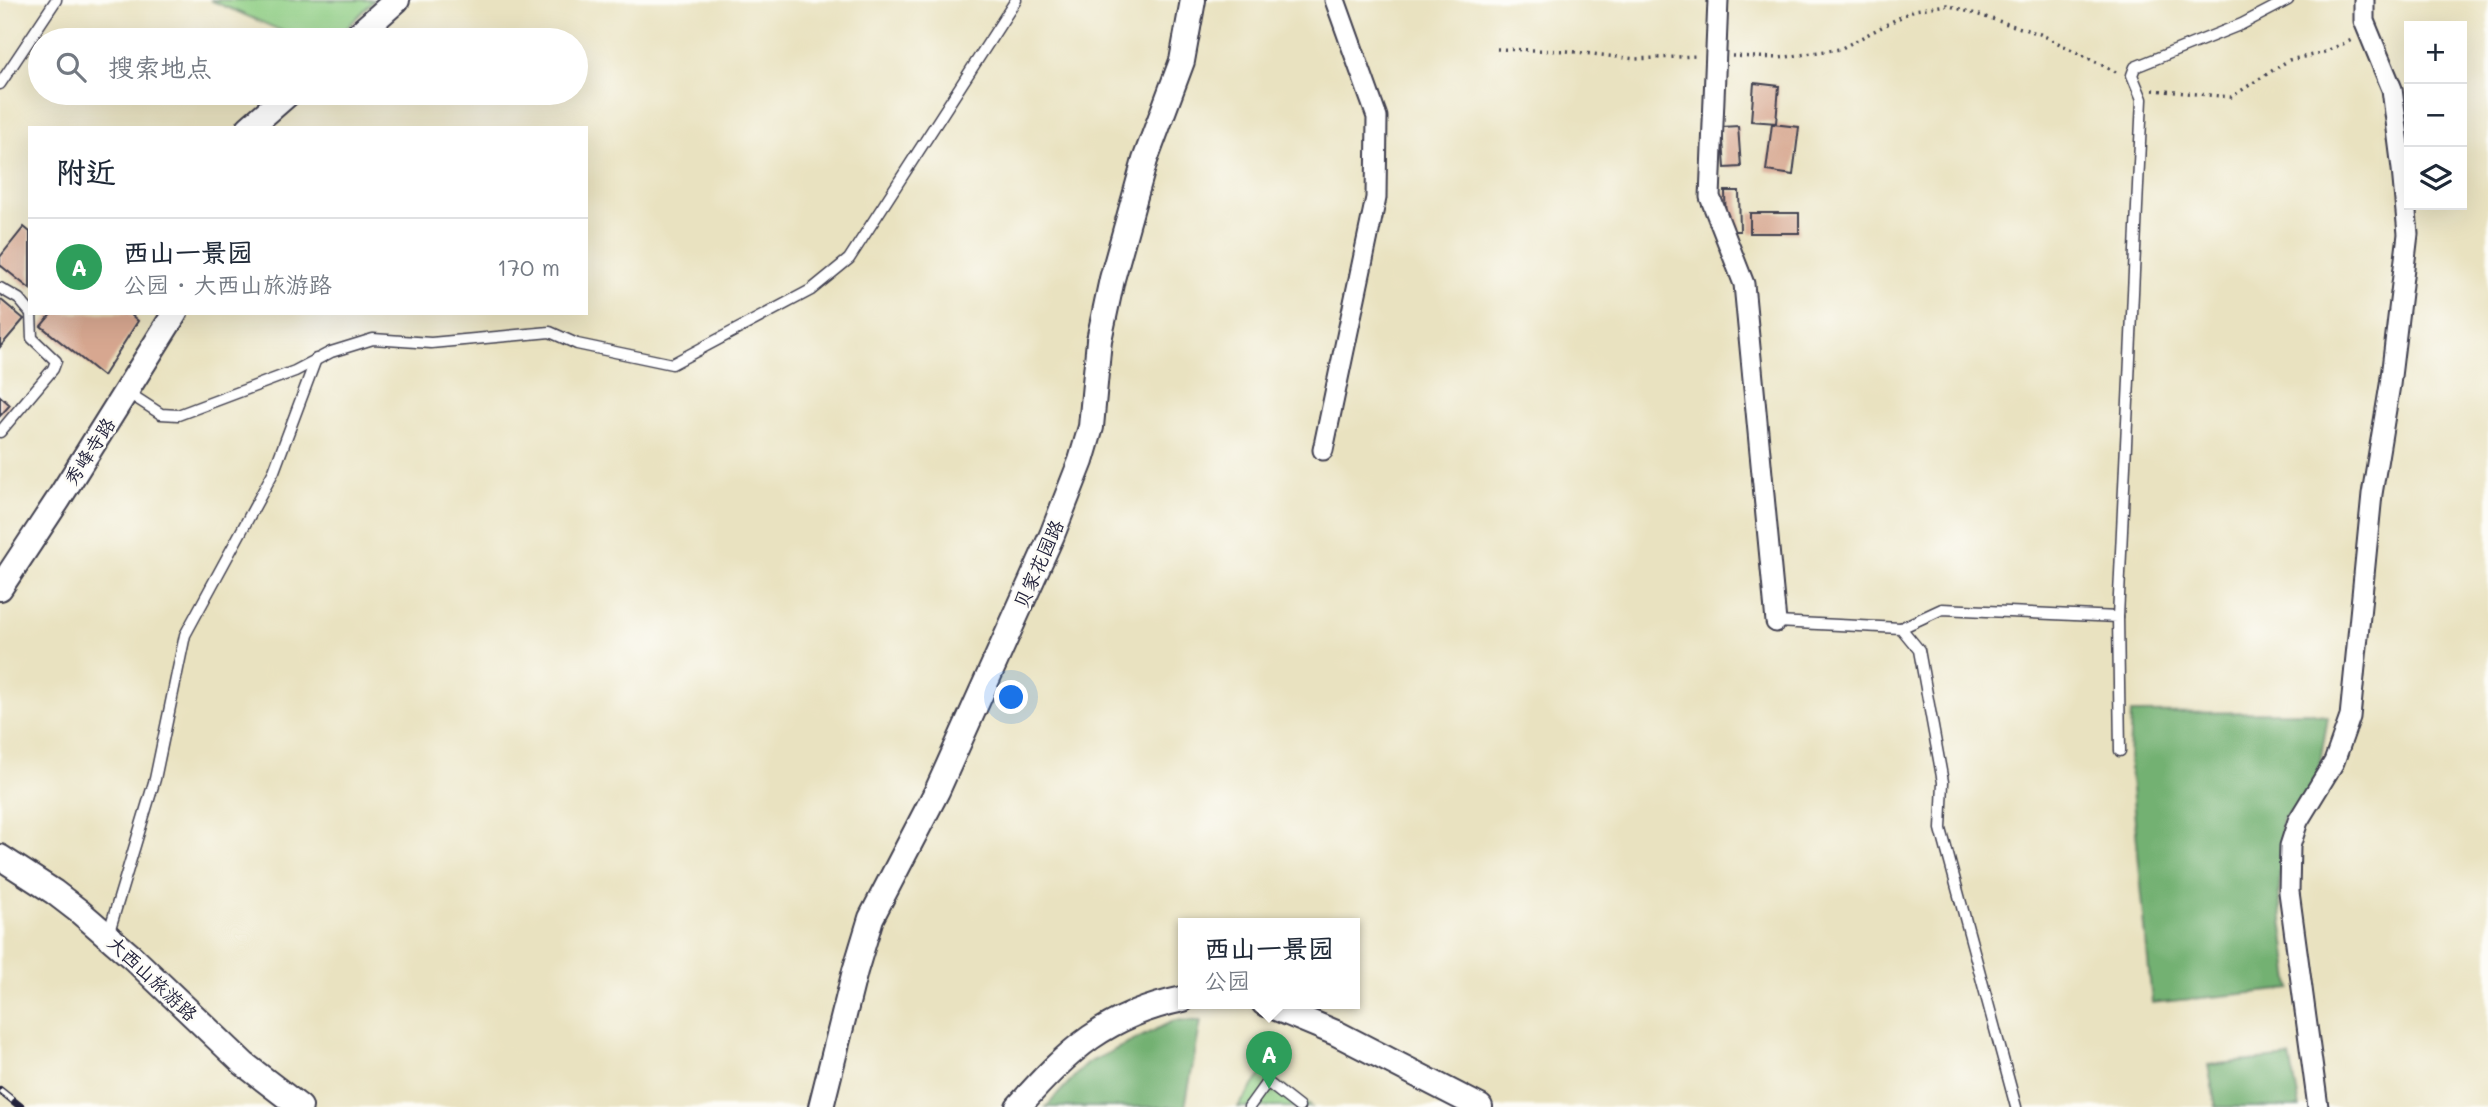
<!DOCTYPE html>
<html lang="zh">
<head>
<meta charset="utf-8">
<style>
	:root { --surface:#fff; --page:#f6f6f7; --text:#1f2937; --muted:#747a83; --line:#e0e1e3; --accent:#ea580c }
	body { margin:0; font-family:Mali,"LXGW WenKai TC",sans-serif; background:var(--page); color:var(--text) }
	.controls { position:absolute; right:21px; top:21px; display:grid; overflow:hidden; border-radius:0px; box-shadow:0 7px 28px #0002 }
	.controls button { width:63px; height:63px; display:grid; place-items:center; padding:0; border:0; border-bottom:2px solid var(--line); background:var(--surface); color:var(--text); font:35px sans-serif }
	.you { position:absolute; left:1012px; top:698px; width:24px; height:24px; margin:-18px; border:5px solid #fff; border-radius:50%; background:#1a73e8; box-shadow:0 0 0 10px #1a73e833 }
	.badge { display:grid; place-items:center; width:46px; height:46px; border-radius:50%; background:var(--accent); color:#fff; font-size:23px; font-weight:700 }
	.pin { position:absolute; translate:-50% -58px; filter:drop-shadow(0 2px 4px #0008) }
	.pin::after { content:''; position:absolute; top:37px; width:24px; height:21px; background:inherit; clip-path:polygon(0 0,100% 0,50% 100%) }
	.popup { position:absolute; left:1178px; top:918px; width:182px; height:91px; box-sizing:border-box; display:grid; place-content:center; border-radius:0px; background:var(--surface); filter:drop-shadow(0 2px 5px #0005); font-size:23px; white-space:nowrap; color:var(--muted) }
	.popup b { font-size:26px; color:var(--text) }
	.popup::after { content:''; position:absolute; left:50%; top:100%; margin-left:-14px; border:14px solid transparent; border-top-color:var(--surface) }
	.list { margin:0; padding:0; list-style:none }
	h2 { display:flex; justify-content:space-between; align-items:center; height:91px; margin:0; padding:0 28px; font-size:30px }
	h2 small { font-size:23px; font-weight:400; color:var(--muted) }
	.list li { display:grid; grid-template-columns:46px 1fr auto; gap:21px; align-items:center; box-sizing:border-box; height:98px; padding:0 28px; border-top:2px solid var(--line) }
	.list b { display:block; font-size:26px; white-space:nowrap }
	.list p { margin:0; font-size:23px; white-space:nowrap; color:var(--muted) }
	.list em { font-size:23px; font-style:normal; color:var(--muted) }
	.icon { flex:none; width:38px; height:38px; fill:none; stroke:currentColor; stroke-width:2; stroke-linecap:round; stroke-linejoin:round }
	.map { position:relative; flex:none; width:2488px; height:1107px; overflow:hidden }
	.search { position:absolute; background:var(--surface); box-shadow:0 7px 28px #0002; left:28px; top:28px; width:560px; height:77px; display:flex; align-items:center; gap:18px; box-sizing:border-box; padding:0 24px; border-radius:38px; color:var(--muted); font-size:26px }
	.panel { position:absolute; background:var(--surface); box-shadow:0 7px 28px #0002; left:28px; top:126px; width:560px; height:189px; border-radius:0px }
	.map>svg:first-child { display:block }
	.green { fill:#8fce84; stroke:#587860; stroke-width:2 }
	.forest { fill:#73b172; stroke:#4a6a56; stroke-width:2 }
	.building { fill:#d7a790 }
	.lines { fill:none; stroke-linecap:round; stroke-linejoin:round }
	.service-casing { stroke:#403f4f; stroke-width:13 }
	.minor-casing { stroke:#403f4f; stroke-width:23 }
	.tertiary-casing { stroke:#403f4f; stroke-width:28 }
	.path { stroke:#403f4f; stroke-width:3.5; stroke-dasharray:2 5; stroke-linecap:butt }
	.service { stroke:#fff; stroke-width:10 }
	.minor { stroke:#fff; stroke-width:19 }
	.tertiary { stroke:#fff; stroke-width:24 }
	.rail-casing { stroke:#22223b; stroke-width:8 }
	.rail { stroke:#fdfcf7; stroke-width:5; stroke-dasharray:16; stroke-linecap:butt }
	.labels { text-anchor:middle; dominant-baseline:central; stroke-width:5; stroke-linejoin:round; paint-order:stroke }
	.street-label { font-size:19px; fill:#22223b; stroke:#fdfcf7 }
</style>
</head>
<body>
<div class="map">
<svg width="2488" height="1107" viewBox="0 0 2488 1107">
	<rect width="100%" height="100%" fill="#fdfcf7"/>
	<filter id="ink" filterUnits="userSpaceOnUse"><feTurbulence type="fractalNoise" baseFrequency=".0143" numOctaves="2"/><feDisplacementMap in="SourceGraphic" scale="14" xChannelSelector="R" yChannelSelector="G"/><feConvolveMatrix kernelMatrix="1 2 1 2 8 2 1 2 1" color-interpolation-filters="sRGB"/></filter>
	<filter id="wash" filterUnits="userSpaceOnUse"><feTurbulence type="fractalNoise" baseFrequency=".00686" numOctaves="4" result="noise"/><feDisplacementMap in="SourceGraphic" scale="28" xChannelSelector="R" yChannelSelector="G"/><feGaussianBlur stdDeviation="1.57" result="paint"/><feColorMatrix in="noise" values="0 0 0 0 0 0 0 0 0 0 0 0 0 0 0 0 0 1.4 0 .05"/><feComposite in="paint" operator="in"/></filter>
	<g filter="url(#wash)">
		<rect width="100%" height="100%" fill="#e9e2c0"/>
		<g class="green">
			<path d="M210 0H374L335 40H303Z"/>
			<path d="M1264 1071 1311 1107H1238Z"/>
		</g>
		<g class="forest">
			<path d="M2309 712 2328 717 2315 791 2282 820 2279 896 2291 989 2152 1003 2129 757 2131 713Z"/>
			<path d="M1175 1020 1201 1021 1185 1107H1046L1086 1064Z"/>
			<path d="M2290 1057 2300 1107H2216L2208 1065Z"/>
		</g>
		<g id="blocks">
			<g class="building">
				<path d="M1754 83 1779 86 1776 123 1751 121Z"/>
				<path d="M1772 124 1799 127 1793 175 1766 171Z"/>
				<path d="M1738 126 1741 167 1725 168 1722 127Z"/>
				<path d="M1725 191H1739L1740 231H1726Z"/>
				<rect x="1750" y="213" width="49" height="20"/>
				<path d="M24 227 30 232V289L0 265V257Z"/>
				<path d="M0 299 24 319 0 347Z"/>
				<path d="M52 313H129L138 321 103 376 41 326Z"/>
				<path d="M0 396 10 405 0 416Z"/>
			</g>
		</g>
	</g>
	<g filter="url(#ink)">
		<use href="#blocks" fill-opacity="0" stroke="#403f4f" stroke-width="2"/>
		<g class="lines">
			<defs>
				<g id="service">
					<path d="M0 84 56 0"/>
					<path d="M0 288 19 299 30 312"/>
					<path d="M127 392 161 414 178 415 295 371 331 352 373 339 431 343 550 332 577 344 672 364 811 290 849 259 1016 0"/>
					<path d="M0 432 53 369 56 361 32 338 31 313"/>
					<path d="M2118 617 2142 99 2132 75 2135 67 2242 24 2288 0"/>
					<path d="M1776 622 1901 628 1919 650 1943 782 1941 829 2016 1107"/>
					<path d="M1901 628 1942 609 2118 617 2120 751"/>
					<path d="M108 935 155 779 185 635 274 471 316 359"/>
					<path d="M1249 1107 1267 1082 1299 1107"/>
				</g>
				<g id="minor">
					<path d="M1718 0 1710 197 1744 284 1776 622"/>
					<path d="M1323 450 1376 198 1377 117 1335 0"/>
					<path d="M2318 1107 2289 892 2290 846 2298 821 2334 762 2350 717 2372 494 2390 385 2408 234 2402 169 2392 89 2364 21V0"/>
				</g>
				<g id="tertiary">
					<path d="M352 40 397 0"/>
					<path d="M249 128 289 93"/>
					<path d="M0 588 58 500 175 313"/>
					<path d="M0 857 54 892 80 912 133 958 244 1064 300 1107"/>
					<path d="M1264 1003 1336 1033 1480 1107"/>
					<path d="M821 1107 855 971 871 918 937 791 1052 535 1081 461 1091 427 1099 340 1112 279 1145 160 1182 61 1193 0"/>
					<path d="M1018 1107C1068 1050 1106 1015 1183 999"/>
				</g>
			</defs>
			<use href="#service" class="service-casing"/>
			<use href="#minor" class="minor-casing"/>
			<use href="#tertiary" class="tertiary-casing"/>
			<g class="path">
				<path d="M1497 49 1567 51 1635 59 1697 56"/>
				<path d="M1732 56 1779 58 1840 49 1914 10 1947 5 2040 34 2120 74"/>
				<path d="M2153 90 2231 97 2289 60 2322 53 2354 39"/>
			</g>
			<use href="#service" class="service"/>
			<use href="#minor" class="minor"/>
			<use href="#tertiary" class="tertiary"/>
			<defs>
				<path id="rail" d="M0 1090 21 1107"/>
			</defs>
			<use href="#rail" class="rail-casing"/>
			<use href="#rail" class="rail"/>
		</g>
	</g>
	<g class="labels">
		<g class="street-label">
			<text transform="translate(89 451) rotate(-57)">秀峰寺路</text>
			<text transform="translate(1038 564) rotate(-66)">贝家花园路</text>
			<text transform="translate(153 978) rotate(43)">大西山旅游路</text>
		</g>
	</g>
</svg>
<div class="controls">
<button>+</button>
<button>−</button>
<button><svg class="icon" aria-label="layers" viewBox="0 0 24 24"><path d="M12 4l9 5-9 5-9-5zM3 14l9 5 9-5"/></svg></button>
</div>
<div class="you"></div>
<div class="pin badge" style="left:1269px;top:1089px;background:#2e9e5b">A</div>
<div class="popup"><b>西山一景园</b>公园</div>
<div class="search"><svg class="icon" aria-label="search" viewBox="0 0 24 24"><circle cx="10" cy="10" r="6"/><path d="M15 15l6 6"/></svg>搜索地点</div>
<section class="panel">
<h2>附近<small></small></h2>
<ul class="list">
<li><span class="badge" style="background:#2e9e5b">A</span><div><b>西山一景园</b><p>公园 · 大西山旅游路</p></div><em>170 m</em></li>
</ul>
</section>
</div>
</body>
</html>
